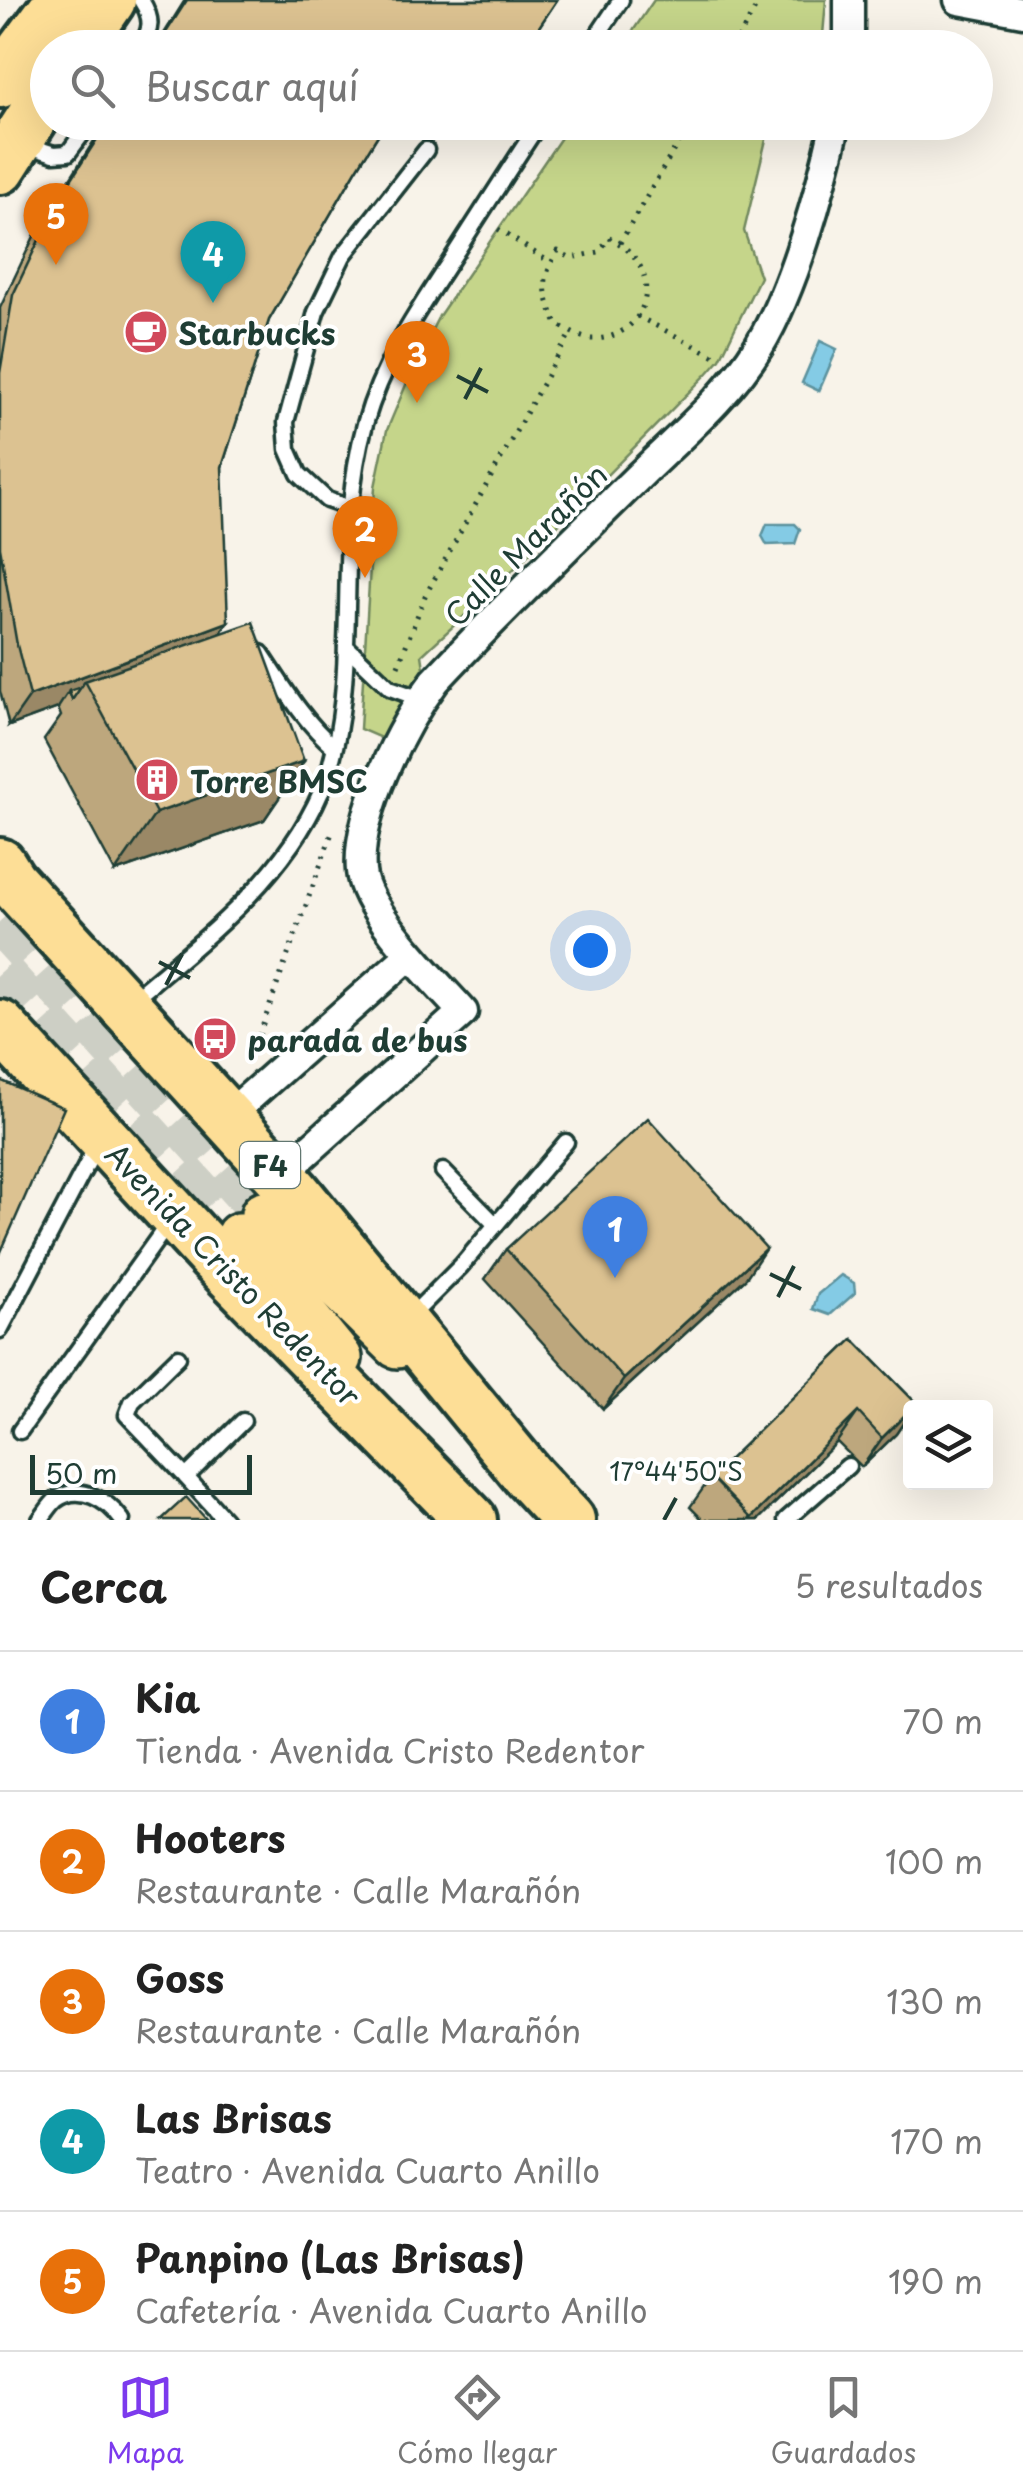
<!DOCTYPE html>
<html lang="es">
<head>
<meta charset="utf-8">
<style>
	:root { --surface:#fff; --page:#f6f6f6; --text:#222; --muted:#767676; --line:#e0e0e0; --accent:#7c3aed }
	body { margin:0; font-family:"Playpen Sans",sans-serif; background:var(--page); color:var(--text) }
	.controls { position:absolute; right:30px; bottom:30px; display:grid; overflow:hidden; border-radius:10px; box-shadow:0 10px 40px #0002 }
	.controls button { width:90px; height:90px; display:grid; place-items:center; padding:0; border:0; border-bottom:2px solid var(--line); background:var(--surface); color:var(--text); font:50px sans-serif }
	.scale { position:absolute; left:30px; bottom:25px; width:222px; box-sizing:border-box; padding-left:10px; border:5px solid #1f3d34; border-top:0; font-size:28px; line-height:35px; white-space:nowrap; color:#1f3d34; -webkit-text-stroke:8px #fff; paint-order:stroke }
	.you { position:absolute; left:590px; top:950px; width:35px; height:35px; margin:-25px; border:8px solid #fff; border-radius:50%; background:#1a73e8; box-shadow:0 0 0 15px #1a73e833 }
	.badge { display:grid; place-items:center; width:65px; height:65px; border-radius:50%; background:var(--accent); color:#fff; font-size:32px; font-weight:700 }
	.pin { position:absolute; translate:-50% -82px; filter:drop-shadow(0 2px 5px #0008) }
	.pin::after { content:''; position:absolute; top:52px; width:35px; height:30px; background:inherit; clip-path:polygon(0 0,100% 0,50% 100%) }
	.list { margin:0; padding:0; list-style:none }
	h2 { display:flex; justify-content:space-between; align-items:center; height:130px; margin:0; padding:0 40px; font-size:42px }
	h2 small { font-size:32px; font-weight:400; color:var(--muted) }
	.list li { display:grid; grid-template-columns:65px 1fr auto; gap:30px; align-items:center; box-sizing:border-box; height:140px; padding:0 40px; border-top:2px solid var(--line) }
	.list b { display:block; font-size:38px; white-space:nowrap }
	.list p { margin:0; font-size:32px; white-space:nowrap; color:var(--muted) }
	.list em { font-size:32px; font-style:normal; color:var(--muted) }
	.icon { flex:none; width:55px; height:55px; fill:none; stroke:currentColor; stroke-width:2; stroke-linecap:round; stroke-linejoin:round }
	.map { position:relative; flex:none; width:1023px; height:1520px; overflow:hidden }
	.search { position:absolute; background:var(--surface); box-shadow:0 10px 40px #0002; left:30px; right:30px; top:30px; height:110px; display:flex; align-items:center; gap:25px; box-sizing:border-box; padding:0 35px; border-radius:55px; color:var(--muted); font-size:38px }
	.sheet { height:830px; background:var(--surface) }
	nav { display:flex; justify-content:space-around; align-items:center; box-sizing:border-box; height:140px; border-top:2px solid var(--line); background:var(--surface); font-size:28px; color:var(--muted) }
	nav a { display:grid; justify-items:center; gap:5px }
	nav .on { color:var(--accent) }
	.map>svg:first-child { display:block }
	.green { fill:#c5d58a; stroke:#72895f; stroke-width:2.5 }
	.water { fill:#84cbe5; stroke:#5c929e; stroke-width:2.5 }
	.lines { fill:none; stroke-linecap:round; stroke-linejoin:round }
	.primary-tunnel { stroke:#cdcfc5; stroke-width:45; stroke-dasharray:45 22; stroke-linecap:butt }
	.lane-casing { stroke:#1f3d34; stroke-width:21 }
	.street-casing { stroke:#1f3d34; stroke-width:35 }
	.primary-casing { stroke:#1f3d34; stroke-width:52 }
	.highway-casing { stroke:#1f3d34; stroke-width:58 }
	.path { stroke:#1f3d34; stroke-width:5; stroke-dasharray:2.5 8; stroke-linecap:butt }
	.lane { stroke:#fff; stroke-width:14 }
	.street { stroke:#fff; stroke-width:28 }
	.primary { stroke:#fdde96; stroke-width:45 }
	.highway { stroke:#fdde96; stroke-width:50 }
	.wall { fill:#bda77d; stroke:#1f3d34; stroke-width:2.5 }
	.shaded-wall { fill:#9a8866; stroke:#1f3d34; stroke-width:2.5 }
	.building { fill:#dcc291; stroke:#1f3d34; stroke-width:2.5 }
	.ticks { fill:none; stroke:#1f3d34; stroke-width:4 }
	.labels { text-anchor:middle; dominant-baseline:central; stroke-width:8; stroke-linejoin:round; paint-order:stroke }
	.shield { fill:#fff; stroke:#627771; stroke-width:2.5 }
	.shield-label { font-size:28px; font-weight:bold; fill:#1f3d34 }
	.poi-label { font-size:30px; font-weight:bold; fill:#1f3d34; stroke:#fff; text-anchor:start }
	.street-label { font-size:30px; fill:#1f3d34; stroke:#fff }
	.ticks-label { font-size:25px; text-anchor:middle; fill:#1f3d34; stroke:#fff; stroke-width:8; stroke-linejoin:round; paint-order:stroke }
</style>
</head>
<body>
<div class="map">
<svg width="1023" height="1520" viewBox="0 0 1023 1520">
	<rect width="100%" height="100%" fill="#f8f3e9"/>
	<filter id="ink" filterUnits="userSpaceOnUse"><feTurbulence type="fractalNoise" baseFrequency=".01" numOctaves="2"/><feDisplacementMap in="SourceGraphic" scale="20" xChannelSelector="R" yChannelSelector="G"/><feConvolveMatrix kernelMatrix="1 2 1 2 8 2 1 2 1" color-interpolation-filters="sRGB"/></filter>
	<g filter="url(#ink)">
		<g class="green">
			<path d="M654 0H826L823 35 791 47H622Z"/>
			<path d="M571 123H770L744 231 760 277 720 359 706 375 501 582 422 655 424 668 383 739 360 729 375 487 387 430 416 361 439 316Z"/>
		</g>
		<g class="water">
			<path d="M820 341 837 349 819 391 802 383Z"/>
			<path d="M767 524H795L800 529 795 544 767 545 762 536Z"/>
			<path d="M841 1275 854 1283 855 1293 830 1315 813 1309 818 1294Z"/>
		</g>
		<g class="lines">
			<g class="primary-tunnel">
				<path d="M0 921 264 1214"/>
				<path d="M0 972 239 1236"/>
			</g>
			<defs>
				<g id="lane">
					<path d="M140 48C152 29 153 19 141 0"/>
					<path d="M589 48 621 0"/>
					<path d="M23 144 54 154 68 153 91 122"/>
					<path d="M350 508 327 500 299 474 288 449 286 422 316 312 343 256 426 150"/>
					<path d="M346 646 390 688 421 699"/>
					<path d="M261 653C283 686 304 722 334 747"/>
					<path d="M133 999C202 941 284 878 321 792 340 747 345 692 346 643 349 569 345 496 365 424 382 364 415 315 449 263 479 216 509 169 540 122"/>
					<path d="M443 1171 496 1225"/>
					<path d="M410 1317 461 1266 566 1142"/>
					<path d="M0 1330 97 1145"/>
					<path d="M178 1357 132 1402 127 1415 186 1477 243 1421"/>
					<path d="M20 1431 168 1224"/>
					<path d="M186 1477 225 1520"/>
					<path d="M40 1520C45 1514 50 1505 56 1500 80 1482 108 1501 122 1520"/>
					<path d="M786 1520 848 1466"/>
				</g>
				<g id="street">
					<path d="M849 0V48"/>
					<path d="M959 0 1023 12"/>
					<path d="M227 1117 410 955"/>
					<path d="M280 1176 463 1012C436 982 364 911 361 871 356 814 402 725 435 681 501 610 571 543 640 475 681 435 729 395 759 346 794 288 821 189 836 122"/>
				</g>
				<g id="primary">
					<path d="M264 1214 397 1345"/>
					<path d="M239 1236 339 1358"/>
				</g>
				<g id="highway">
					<path d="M77 48 110 0"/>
					<path d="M0 82 61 0"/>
					<path d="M0 168 48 93"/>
					<path d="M0 864 10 880 294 1191 529 1477 569 1520"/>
					<path d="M0 1026 214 1258 471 1520"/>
				</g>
			</defs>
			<use href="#lane" class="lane-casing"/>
			<use href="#street" class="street-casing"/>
			<use href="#primary" class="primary-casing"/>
			<use href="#highway" class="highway-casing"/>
			<g class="path">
				<path d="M733 48 760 0"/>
				<path d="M498 229 551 263"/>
				<path d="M609 238C668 265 651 338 593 339 581 339 567 330 557 324 543 294 540 280 558 251L571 258 599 252Z"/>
				<path d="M620 243 690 122"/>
				<path d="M637 316 719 358"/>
				<path d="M398 666 425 596 571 332"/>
				<path d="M252 1055 333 830"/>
			</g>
			<use href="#lane" class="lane"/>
			<use href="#street" class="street"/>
			<use href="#primary" class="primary"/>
			<use href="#highway" class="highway"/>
		</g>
		<g class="wall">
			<path d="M185 0H557L525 48H155Z"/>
			<path d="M106 122H386L355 172 269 320 222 467 220 634 304 761 264 820 115 872 44 740 61 716 58 708 9 726 0 691V308L37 230Z"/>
			<path d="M506 1249 746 1278 603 1409 485 1279Z"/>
			<path d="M853 1339 917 1404 914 1408H910V1413L896 1434 862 1467 837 1442 758 1520H703L690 1507 711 1477Z"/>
		</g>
		<g class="shaded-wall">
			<path d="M228 622 208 652 85 681 72 700 69 691 58 708 9 726 30 696Z"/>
			<path d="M304 761 264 820 115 872 156 813Z"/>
			<path d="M766 1248 746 1278 603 1409 624 1379Z"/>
			<path d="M910 1410V1413L896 1434 862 1467 882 1438Z"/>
			<path d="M858 1412 837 1442 758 1520H749Z"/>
		</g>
		<g class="building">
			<path d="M187 0H557L525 48H455L439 37 432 48H156Z"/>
			<path d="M108 122H386L355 172 269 320 222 467 228 622 30 696 17 645 0 547V373L13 295 58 200Z"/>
			<path d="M253 622 304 761 156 813 85 681Z"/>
			<path d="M81 687 72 700 69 691Z"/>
			<path d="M0 1080 64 1108 0 1254Z"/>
			<path d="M648 1118 766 1248 624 1379 506 1249Z"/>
			<path d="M853 1339 917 1404 913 1408H910V1410L882 1438 858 1412 751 1518 711 1477Z"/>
			<path d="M186 1497 207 1520H161Z"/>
		</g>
	</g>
	<path class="ticks" d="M457 376 488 392M465 399 481 368M159 962 190 978M166 985 182 954M770 1274 801 1289M778 1297 794 1266M664 1520 676 1498"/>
	<defs>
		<symbol id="cafe-disc" viewBox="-11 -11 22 22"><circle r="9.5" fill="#d1495b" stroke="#fff"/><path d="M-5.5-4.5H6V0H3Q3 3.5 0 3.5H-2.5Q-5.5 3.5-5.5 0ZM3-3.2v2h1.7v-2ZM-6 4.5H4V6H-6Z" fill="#fff"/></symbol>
		<symbol id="building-disc" viewBox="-11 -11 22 22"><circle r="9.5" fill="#d1495b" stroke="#fff"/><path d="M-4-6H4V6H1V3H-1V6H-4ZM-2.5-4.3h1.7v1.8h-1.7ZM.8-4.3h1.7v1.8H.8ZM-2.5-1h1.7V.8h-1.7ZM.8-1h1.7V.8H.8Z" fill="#fff"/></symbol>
		<symbol id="bus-disc" viewBox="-11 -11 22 22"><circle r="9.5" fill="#d1495b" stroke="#fff"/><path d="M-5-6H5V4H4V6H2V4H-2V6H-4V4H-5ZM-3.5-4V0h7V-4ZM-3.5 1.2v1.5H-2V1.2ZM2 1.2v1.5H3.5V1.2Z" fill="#fff"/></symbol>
	</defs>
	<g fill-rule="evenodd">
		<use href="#cafe-disc" x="121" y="307" width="50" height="50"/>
		<use href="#building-disc" x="132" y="755" width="50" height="50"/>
		<use href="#bus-disc" x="190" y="1014" width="50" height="50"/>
	</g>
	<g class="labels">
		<rect class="shield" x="240" y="1142" width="60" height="46" rx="8"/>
		<g class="shield-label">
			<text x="270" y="1165">F4</text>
		</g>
		<g class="poi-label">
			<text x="178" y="332">Starbucks</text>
			<text x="190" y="780">Torre BMSC</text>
			<text x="248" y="1039">parada de bus</text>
		</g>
		<g class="street-label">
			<text transform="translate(525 544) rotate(-45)">Calle Marañón</text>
			<text transform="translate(234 1274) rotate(46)">Avenida Cristo Redentor</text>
		</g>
	</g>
	<g class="ticks-label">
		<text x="676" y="1481">17°44'50"S</text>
	</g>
</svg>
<div class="controls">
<button><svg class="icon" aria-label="layers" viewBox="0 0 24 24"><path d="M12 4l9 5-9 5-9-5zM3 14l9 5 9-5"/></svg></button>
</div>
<div class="scale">50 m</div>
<div class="you"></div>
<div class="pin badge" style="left:615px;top:1278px;background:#3f7fe0">1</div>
<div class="pin badge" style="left:365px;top:578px;background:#e8710a">2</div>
<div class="pin badge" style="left:417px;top:403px;background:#e8710a">3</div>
<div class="pin badge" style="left:213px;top:303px;background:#0f9aa8">4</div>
<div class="pin badge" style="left:56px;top:265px;background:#e8710a">5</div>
<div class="search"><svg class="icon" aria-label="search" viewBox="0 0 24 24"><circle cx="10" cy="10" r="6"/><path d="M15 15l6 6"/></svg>Buscar aquí</div>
</div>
<section class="sheet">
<h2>Cerca<small>5 resultados</small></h2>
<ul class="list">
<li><span class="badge" style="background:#3f7fe0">1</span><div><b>Kia</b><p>Tienda · Avenida Cristo Redentor</p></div><em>70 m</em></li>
<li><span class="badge" style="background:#e8710a">2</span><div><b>Hooters</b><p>Restaurante · Calle Marañón</p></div><em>100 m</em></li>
<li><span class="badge" style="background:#e8710a">3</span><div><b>Goss</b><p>Restaurante · Calle Marañón</p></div><em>130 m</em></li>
<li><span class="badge" style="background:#0f9aa8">4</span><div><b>Las Brisas</b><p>Teatro · Avenida Cuarto Anillo</p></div><em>170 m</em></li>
<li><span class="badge" style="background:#e8710a">5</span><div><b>Panpino (Las Brisas)</b><p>Cafetería · Avenida Cuarto Anillo</p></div><em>190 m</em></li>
</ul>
</section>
<nav>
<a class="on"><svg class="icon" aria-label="map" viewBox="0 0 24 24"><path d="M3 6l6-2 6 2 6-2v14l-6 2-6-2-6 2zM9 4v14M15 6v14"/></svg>Mapa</a>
<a><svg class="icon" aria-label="directions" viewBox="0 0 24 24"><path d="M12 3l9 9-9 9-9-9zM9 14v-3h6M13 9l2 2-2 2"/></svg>Cómo llegar</a>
<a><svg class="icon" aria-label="saved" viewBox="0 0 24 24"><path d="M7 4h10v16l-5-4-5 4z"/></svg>Guardados</a>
</nav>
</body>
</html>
